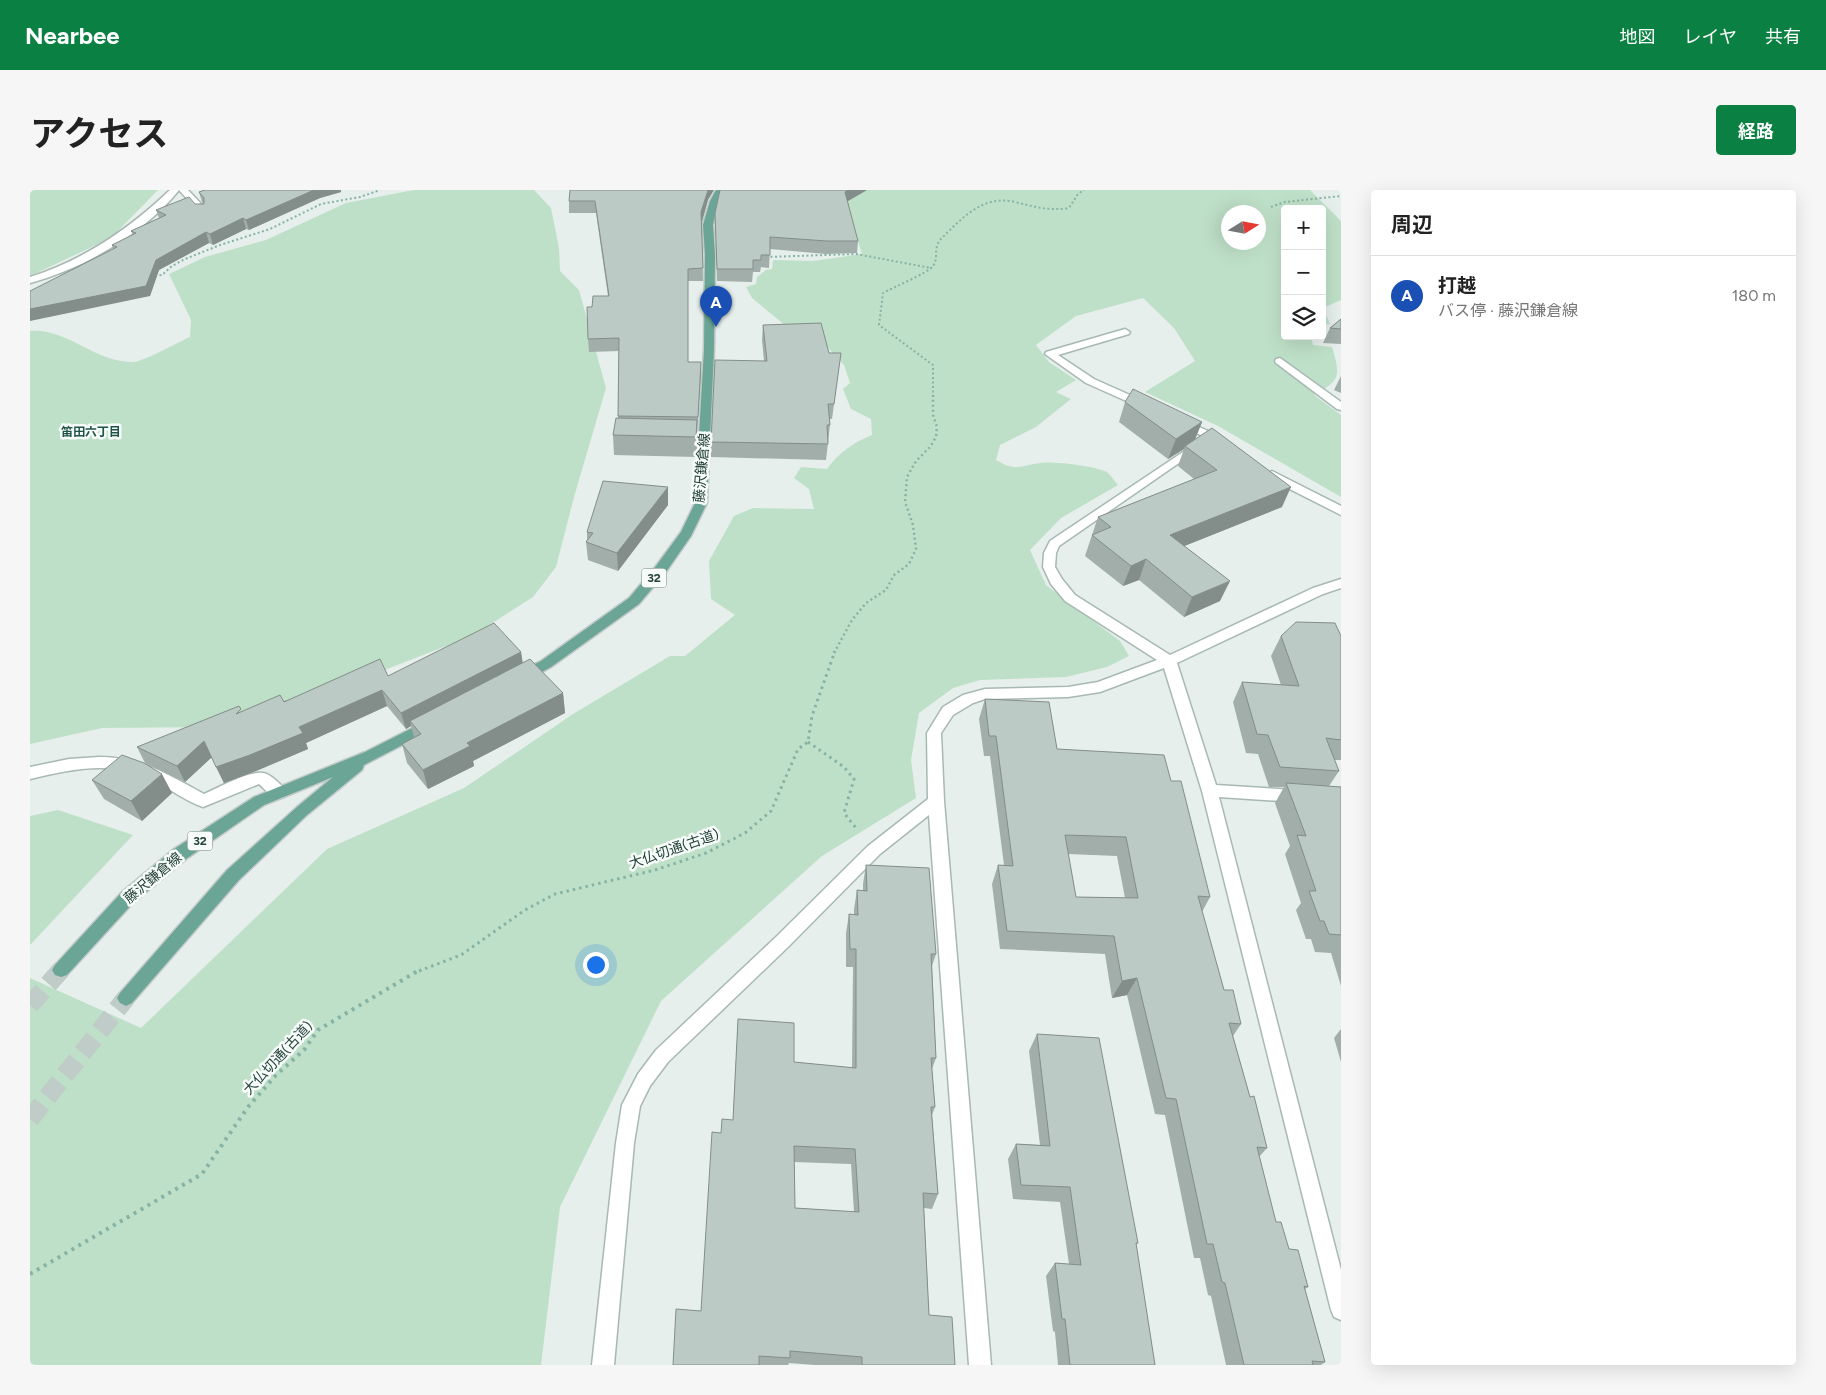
<!DOCTYPE html>
<html lang="ja">
<head>
<meta charset="utf-8">
<style>
	:root { --surface:#fff; --page:#f6f6f6; --text:#222; --muted:#767676; --line:#e0e0e0; --accent:#0b8043 }
	body { margin:0; font-family:Figtree,"Noto Sans JP",sans-serif; background:var(--page); color:var(--text) }
	.controls { position:absolute; right:15px; top:15px; display:grid; overflow:hidden; border-radius:5px; box-shadow:0 5px 20px #0002 }
	.controls button { width:45px; height:45px; display:grid; place-items:center; padding:0; border:0; border-bottom:1px solid var(--line); background:var(--surface); color:var(--text); font:25px sans-serif }
	.compass { position:absolute; left:1191px; top:15px; width:45px; height:45px; border-radius:50%; background:var(--surface); box-shadow:0 5px 20px #0002; rotate:79deg }
	.you { position:absolute; left:565px; top:774px; width:18px; height:18px; margin:-12px; border:4px solid #fff; border-radius:50%; background:#1a73e8; box-shadow:0 0 0 8px #1a73e833 }
	.badge { display:grid; place-items:center; width:32px; height:32px; border-radius:50%; background:var(--accent); color:#fff; font-size:16px; font-weight:700 }
	.pin { position:absolute; translate:-50% -41px; filter:drop-shadow(0 1px 2px #0008) }
	.pin::after { content:''; position:absolute; top:26px; width:18px; height:15px; background:inherit; clip-path:polygon(0 0,100% 0,50% 100%) }
	.list { margin:0; padding:0; list-style:none }
	h2 { display:flex; justify-content:space-between; align-items:center; height:65px; margin:0; padding:0 20px; font-size:21px }
	h2 small { font-size:16px; font-weight:400; color:var(--muted) }
	.list li { display:grid; grid-template-columns:32px 1fr auto; gap:15px; align-items:center; box-sizing:border-box; height:80px; padding:0 20px; border-top:1px solid var(--line) }
	.list b { display:block; font-size:19px; white-space:nowrap }
	.list p { margin:0; font-size:16px; white-space:nowrap; color:var(--muted) }
	.list em { font-size:16px; font-style:normal; color:var(--muted) }
	.icon { flex:none; width:28px; height:28px; fill:none; stroke:currentColor; stroke-width:2; stroke-linecap:round; stroke-linejoin:round }
	.map { position:relative; flex:none; width:1311px; height:1175px; overflow:hidden; border-radius:5px }
	header { display:flex; align-items:center; gap:30px; box-sizing:border-box; height:70px; padding:0 25px; background:var(--accent); color:#fff }
	header strong { font-size:24px }
	nav { display:flex; gap:28px; margin-inline-start:auto; font-size:18px }
	.intro { display:flex; align-items:center; justify-content:space-between; box-sizing:border-box; height:120px; padding:0 30px }
	h1 { margin:0; font-size:35px }
	.button { padding:12px 22px; border-radius:5px; background:var(--accent); color:#fff; font-size:18px; font-weight:700 }
	main { display:flex; gap:30px; padding:0 30px }
	aside { flex:1; background:var(--surface); border-radius:5px; box-shadow:0 5px 20px #0002 }
	.map>svg:first-child { display:block }
	.green { fill:#bfe0c8; fill-rule:evenodd }
	.lines { fill:none; stroke-linecap:round; stroke-linejoin:round }
	.primary-tunnel { stroke:#bfccc8; stroke-width:19; stroke-dasharray:19 9; stroke-linecap:butt }
	.service-casing { stroke:#a8b8b2; stroke-width:3 }
	.minor-casing { stroke:#a8b8b2; stroke-width:3 }
	.primary-casing { stroke:#c2cac8; stroke-width:3 }
	.path-far3 { stroke:#86b3a5; stroke-width:2; stroke-dasharray:2 2.5; stroke-linecap:butt }
	.path-far2 { stroke:#86b3a5; stroke-width:2.5; stroke-dasharray:2 3; stroke-linecap:butt }
	.path-far1 { stroke:#86b3a5; stroke-width:3; stroke-dasharray:2.5 4; stroke-linecap:butt }
	.path { stroke:#86b3a5; stroke-width:4; stroke-dasharray:3 5; stroke-linecap:butt }
	.service { fill:#fff; fill-rule:evenodd }
	.minor { fill:#fff; fill-rule:evenodd }
	.primary { fill:#6aa596; fill-rule:evenodd }
	.wall { fill:#a1aea9; fill-rule:evenodd }
	.shaded-wall { fill:#838d89 }
	.building { fill:#bbcac4; stroke:#838d89; fill-rule:evenodd }
	.labels { text-anchor:middle; dominant-baseline:central; stroke-width:5; stroke-linejoin:round; paint-order:stroke }
	.far-neighbourhood-label { font-size:12px; font-weight:bold; fill:#1f5548; stroke:#f7fbf9 }
	.shield { fill:#f7fbf9; stroke:#637a73; stroke-width:1 }
	.shield-label { font-size:12px; font-weight:bold; fill:#24423a }
	.street-label { font-size:14px; fill:#24423a; stroke:#f7fbf9 }
</style>
</head>
<body>
<header>
<strong>Nearbee</strong>
<nav><a>地図</a><a>レイヤ</a><a>共有</a></nav>
</header>
<div class="intro"><h1>アクセス</h1><a class="button">経路</a></div>
<main>
<div class="map">
<svg width="1311" height="1175" viewBox="0 0 1311 1175">
	<rect width="100%" height="100%" fill="#e6efeb"/>
	<g class="green">
		<path d="M0 0H128L81 48 0 86Z"/>
		<path d="M384 0H504L521 18 529 58 530 81 549 100 576 198 544 307 526 377 503 407 442 446 339 486 183 537 72 538 0 554V141C38 138 65 173 103 172 113 172 148 152 160 147L161 130 139 84 175 67 236 50 316 13Z"/>
		<path d="M746 0H1280L1311 31V110L1293 118 1300 134 1292 135V19H1255V146H1281L1283 155 1302 157C1311 186 1310 191 1284 205L1311 225V307L1188 236 1115 202 1165 171 1144 138 1113 108 1046 126 1006 155 1019 172 1046 190 1026 202 1041 209 1006 237 970 255 966 270C987 282 988 276 1010 273 1025 271 1060 276 1075 281 1080 283 1084 291 1088 295L1031 328 1000 360 1016 395 1090 451 1099 466 1077 477 1036 487 950 490 923 498 889 523 881 570 886 608 792 666 631 811 530 1017 511 1175H0V788L111 838 297 659 434 598 543 524 640 466H655L705 425 681 409 679 371 704 326 723 318 784 319 779 299 764 288 771 277 797 279C809 262 823 253 842 245L841 229 821 219 813 199 820 193 814 175 799 159 791 145 768 146 722 108 716 97 726 94 727 87 736 80 742 79 743 70 783 71 832 64 825 42ZM1198 22H1228V52H1198Z"/>
		<path d="M28 620 103 645 0 755V626Z"/>
	</g>
	<g class="lines">
		<g class="primary-tunnel">
			<path d="M0 815 31 780"/>
			<path d="M0 929 96 808"/>
		</g>
		<defs>
			<g id="service">
				<path d="M149 0H158L176 19V23H170Z"/>
				<path d="M1095 139 1100 142 1099 144 1028 165 1064 189 1120 214 1122 216 1120 218H1112L1056 193 1015 164 1016 162Z"/>
				<path d="M1250 168 1311 212V220L1307 219 1246 173 1245 171 1246 169Z"/>
				<path d="M1151 229 1185 244 1187 246 1185 248H1177L1147 234 1145 232 1147 230Z"/>
				<path d="M69 567C111 567 137 584 174 604 188 598 217 581 233 583 241 584 253 596 257 603L254 607C244 611 237 601 229 594L173 617C154 611 137 596 118 588 81 570 38 580 0 589V577L39 569Z"/>
			</g>
			<g id="minor">
				<path d="M140 0H149C115 43 53 79 0 93V87C54 70 99 39 140 0Z"/>
				<path d="M1168 252 1174 255 1172 257 1029 356 1026 363 1025 377 1032 389 1045 405 1140 465 1283 398 1311 389V398L1293 404 1147 473 1186 595 1311 603V615L1189 607 1311 1080V1130L1304 1127 1301 1120 1172 601 1134 478 1070 502 1038 507 955 509 943 513 923 525 911 543 914 611 961 1175H939L899 625 850 664 758 757 638 872 620 896 610 916 604 953 584 1175H562L586 953 592 915 608 884 626 860 746 747 838 656 898 609 897 543 913 517 933 505 955 499 1038 497 1068 492 1127 470 1035 411 1021 394 1013 377 1014 363 1020 351Z"/>
				<path d="M1242 281 1311 316V325L1238 288 1236 285Z"/>
			</g>
			<g id="primary">
				<path d="M686 0H694L688 11 683 35 685 65 684 160 677 313 661 346 636 382 609 414 521 477 496 491H486L484 487 486 483 511 471 599 408 626 376 651 342 665 313 674 160 675 65 673 35 680 11Z"/>
				<path d="M402 528 407 529 409 533 407 537 334 575 332 580 277 625 209 690 102 813 96 816 90 813 87 808 90 803 197 680 267 617 303 587 234 615 156 669 103 713 37 785 31 787 25 785 22 780 25 775 91 703 144 659 224 607 335 562Z"/>
			</g>
		</defs>
		<use href="#service" class="service-casing"/>
		<use href="#minor" class="minor-casing"/>
		<use href="#primary" class="primary-casing"/>
		<g class="path-far3">
			<path d="M1241 17 1255 12 1311 6"/>
			<path d="M736 67 826 64 901 78"/>
			<path d="M125 86 132 85 142 76 155 69 190 55 240 39 291 14 330 7 350 0"/>
			<path d="M903 207V175L849 135 853 103C862 98 898 83 903 76 909 68 903 59 910 50 931 29 953 4 985 12 1005 17 1019 21 1039 18L1048 4 1054 0"/>
		</g>
		<path class="path-far2" d="M804 463 822 430 836 413 856 400 864 385 879 374 886 359 883 335 875 312 877 287 886 271 900 257 906 247 907 237 903 225V205"/>
		<g class="path-far1">
			<path d="M778 552 814 577 824 589 814 623 826 638"/>
			<path d="M389 781 431 765 495 720 525 704 625 680 676 663 715 643 741 621 768 559 778 552 782 526 805 461"/>
		</g>
		<path class="path" d="M0 1084 172 984 218 917 246 885 274 860 288 840 391 779"/>
		<use href="#service" class="service"/>
		<use href="#minor" class="minor"/>
		<use href="#primary" class="primary"/>
	</g>
	<g class="wall">
		<path d="M172 0H311V2L290 8 219 40 216 39 183 55 179 53 129 80 120 106 83 59 82 55 103 45 101 41 129 28 126 20 165 14H174L172 12 169 2 173 1Z"/>
		<path d="M690 0H837L817 11 828 51 827 63 796 64 740 59 739 78 731 77 730 82H723L722 92 687 91 685 23Z"/>
		<path d="M678 10 672 33 673 91H658V172H671L666 267 584 265 583 245 588 228 589 161 559 162 558 149 562 117 578 106 566 23H539V11Z"/>
		<path d="M1311 129V154L1293 153 1300 138Z"/>
		<path d="M733 135 799 163H811L802 229H800V235L796 270 681 267V252L734 171 732 150Z"/>
		<path d="M1311 186V203L1304 200Z"/>
		<path d="M1095 212 1172 232 1165 249 1252 317 1154 356 1190 411 1154 427 1109 390 1093 396 1055 366 1068 327 1164 289 1148 276 1154 259 1138 269 1089 232Z"/>
		<path d="M638 315 588 381 558 370 556 352 557 350V342Z"/>
		<path d="M1251 446H1311V570H1304L1309 581 1299 596 1311 597V796L1301 763 1285 762 1281 749H1276L1266 720 1271 713 1255 664 1260 656 1245 613 1254 597H1239L1228 564 1216 563 1203 512 1212 492 1251 495 1241 466Z"/>
		<path d="M491 462 493 473 533 503 535 523 443 571 444 576 398 599 377 573 372 554 384 547 381 536 376 539 357 516 276 553 278 559 226 581 194 593 182 567 155 592 115 573 107 557 212 521 358 486Z"/>
		<path d="M955 509 1027 559 1141 591 1180 707 1172 722 1194 800 1211 834 1203 846 1220 907 1237 958 1229 967 1246 1032 1259 1059 1278 1097 1275 1099 1295 1172 1291 1175H1196L1181 1106 1178 1105 1170 1068H1164L1135 925 1125 924 1097 805 1082 808 1075 764 970 759 962 694 968 675H974L960 566H954L949 529ZM1038 664 1087 666 1095 708 1046 707Z"/>
		<path d="M62 590 142 603 112 631 74 609Z"/>
		<path d="M836 675 906 764 902 776 906 868 902 879 905 917 902 925 908 1004 902 1019 894 1018 899 1125 925 1175H785L759 1173 758 1175H643L671 1121 691 943 703 930 708 829 764 872 822 878 823 777H816V743L819 724 824 725V719L827 700 833 701V694ZM764 972 821 974 824 1022 765 1018Z"/>
		<path d="M1311 839V872L1304 848Z"/>
		<path d="M1007 844 1108 1053 1106 1055 1125 1175H1028L1025 1142 1023 1141 1016 1086 1025 1073 1039 1074 1030 1012 983 1009 978 969 986 954 1010 955 999 861Z"/>
	</g>
	<g class="shaded-wall">
		<path d="M284 0H311V2L290 8 219 40 216 30Z"/>
		<path d="M678 0H684L678 10 671 34V22Z"/>
		<path d="M818 0H837L813 14 815 2Z"/>
		<path d="M213 28 216 39 183 55 180 44Z"/>
		<path d="M176 42 179 53 129 80 120 106 0 131V119L126 70Z"/>
		<path d="M671 172V185L667 240 668 227Z"/>
		<path d="M667 230V250L666 267V247Z"/>
		<path d="M1172 232 1164 252 1155 256 1154 259 1138 269 1146 249Z"/>
		<path d="M638 297V315L588 381 587 363Z"/>
		<path d="M1261 297 1252 317 1132 365 1140 345Z"/>
		<path d="M1116 369 1109 390 1093 396 1101 376Z"/>
		<path d="M1200 391 1190 411 1154 427 1162 407Z"/>
		<path d="M491 462 493 478 380 531 381 536 376 539 371 523Z"/>
		<path d="M352 500 357 516 276 553 278 559 226 581 194 593 186 577 269 537Z"/>
		<path d="M533 503 535 523 443 571 444 576 398 599 393 580 437 553Z"/>
		<path d="M174 551 182 567 155 592 147 576Z"/>
		<path d="M132 584 142 603 112 631 101 611Z"/>
		<path d="M1107 788 1097 805 1082 808 1092 791Z"/>
	</g>
	<g class="building">
		<path d="M175 0H284L216 30 213 28 180 44 176 42 126 70 116 96 0 119V101L87 57 82 55 106 43 101 41 136 25 126 20 159 7 165 14H174V8L169 2Z"/>
		<path d="M540 0H678L671 22 673 78 658 79V172H671L668 227 588 226 589 148 558 149 557 117H562L563 106H579L565 11H539Z"/>
		<path d="M690 0H818L815 2 828 51H797L740 47V65H731V70H723V79H687L685 23Z"/>
		<path d="M1311 129V139L1300 138Z"/>
		<path d="M791 133 799 163H811L804 214H798L800 235H797L798 254 681 252 685 170 737 171 733 135Z"/>
		<path d="M1103 199 1172 232 1146 249 1095 212Z"/>
		<path d="M586 228 667 230 666 247 583 245Z"/>
		<path d="M1182 238 1261 297 1140 345 1200 391 1162 407 1116 369 1101 376 1062 345 1081 337 1068 327 1187 280 1155 256Z"/>
		<path d="M573 291 638 297 587 363 556 352 563 343 557 342Z"/>
		<path d="M1266 432 1305 433 1311 446V550L1296 548 1309 581 1250 577 1238 545 1227 544 1212 492 1269 496 1251 446Z"/>
		<path d="M464 433 491 462 371 523 352 500 269 537 273 543 220 565 186 577 174 551 147 576 107 557 209 516 211 519 206 524 250 505 254 512 350 469 358 486Z"/>
		<path d="M500 469 533 503 437 553 440 556 393 580 372 554 391 544 380 531Z"/>
		<path d="M955 509 1019 512 1027 559 1134 565 1141 591H1151L1180 707 1168 706 1194 800H1203L1211 834 1199 833 1220 907 1224 906 1237 958 1227 957 1246 1032H1251L1259 1059 1268 1060 1278 1097 1274 1096 1295 1172 1282 1171 1283 1175H1214L1195 1093 1192 1092 1183 1054H1177L1146 909 1136 908 1107 788 1092 791 1084 746 977 741 968 675 983 676 966 546H959ZM1035 645 1096 647 1108 708 1046 707Z"/>
		<path d="M92 565 114 573 132 584 101 611 62 590Z"/>
		<path d="M1256 593 1311 597V745L1299 744 1294 731H1290L1279 701H1286L1267 645 1276 646Z"/>
		<path d="M836 675 899 678 906 764H901L906 868H901L905 917H901L908 1004 893 1003 899 1125 922 1127 925 1175H832V1167L760 1161V1168L729 1166V1175H643L646 1119 671 1121 682 942 691 943 692 929 703 930 708 829 764 833V872L826 878V759H820L819 724 828 725 827 700 837 701ZM764 956 825 959 829 1022 765 1018Z"/>
		<path d="M1007 844 1069 848 1108 1053H1106L1125 1175H1040L1035 1129H1032L1025 1073 1051 1075 1040 997 991 995 986 954 1020 956Z"/>
	</g>
	<g class="labels">
		<g class="far-neighbourhood-label">
			<text x="61" y="242">笛田六丁目</text>
		</g>
		<g class="shield">
			<rect x="611.5" y="378.5" width="25" height="19" rx="4"/>
			<rect x="157.5" y="641.5" width="25" height="19" rx="4"/>
		</g>
		<g class="shield-label">
			<text x="624" y="388">32</text>
			<text x="170" y="651">32</text>
		</g>
		<g class="street-label">
			<text transform="translate(672 278) rotate(-85)">藤沢鎌倉線</text>
			<text transform="translate(644 659) rotate(-19)">大仏切通(古道)</text>
			<text transform="translate(123 688) rotate(-40)">藤沢鎌倉線</text>
			<text transform="translate(248 868) rotate(-47)">大仏切通(古道)</text>
		</g>
	</g>
</svg>
<div class="controls">
<button>+</button>
<button>−</button>
<button><svg class="icon" aria-label="layers" viewBox="0 0 24 24"><path d="M12 4l9 5-9 5-9-5zM3 14l9 5 9-5"/></svg></button>
</div>
<svg class="compass" viewBox="-18 -18 36 36"><path d="M0-13l5 13h-10z" fill="#e53935"/><path d="M0 13l5-13h-10z" fill="#767676"/></svg>
<div class="you"></div>
<div class="pin badge" style="left:686px;top:137px;background:#1a4fb4">A</div>
</div>
<aside>
<h2>周辺<small></small></h2>
<ul class="list">
<li><span class="badge" style="background:#1a4fb4">A</span><div><b>打越</b><p>バス停 · 藤沢鎌倉線</p></div><em>180 m</em></li>
</ul>
</aside>
</main>
</body>
</html>
